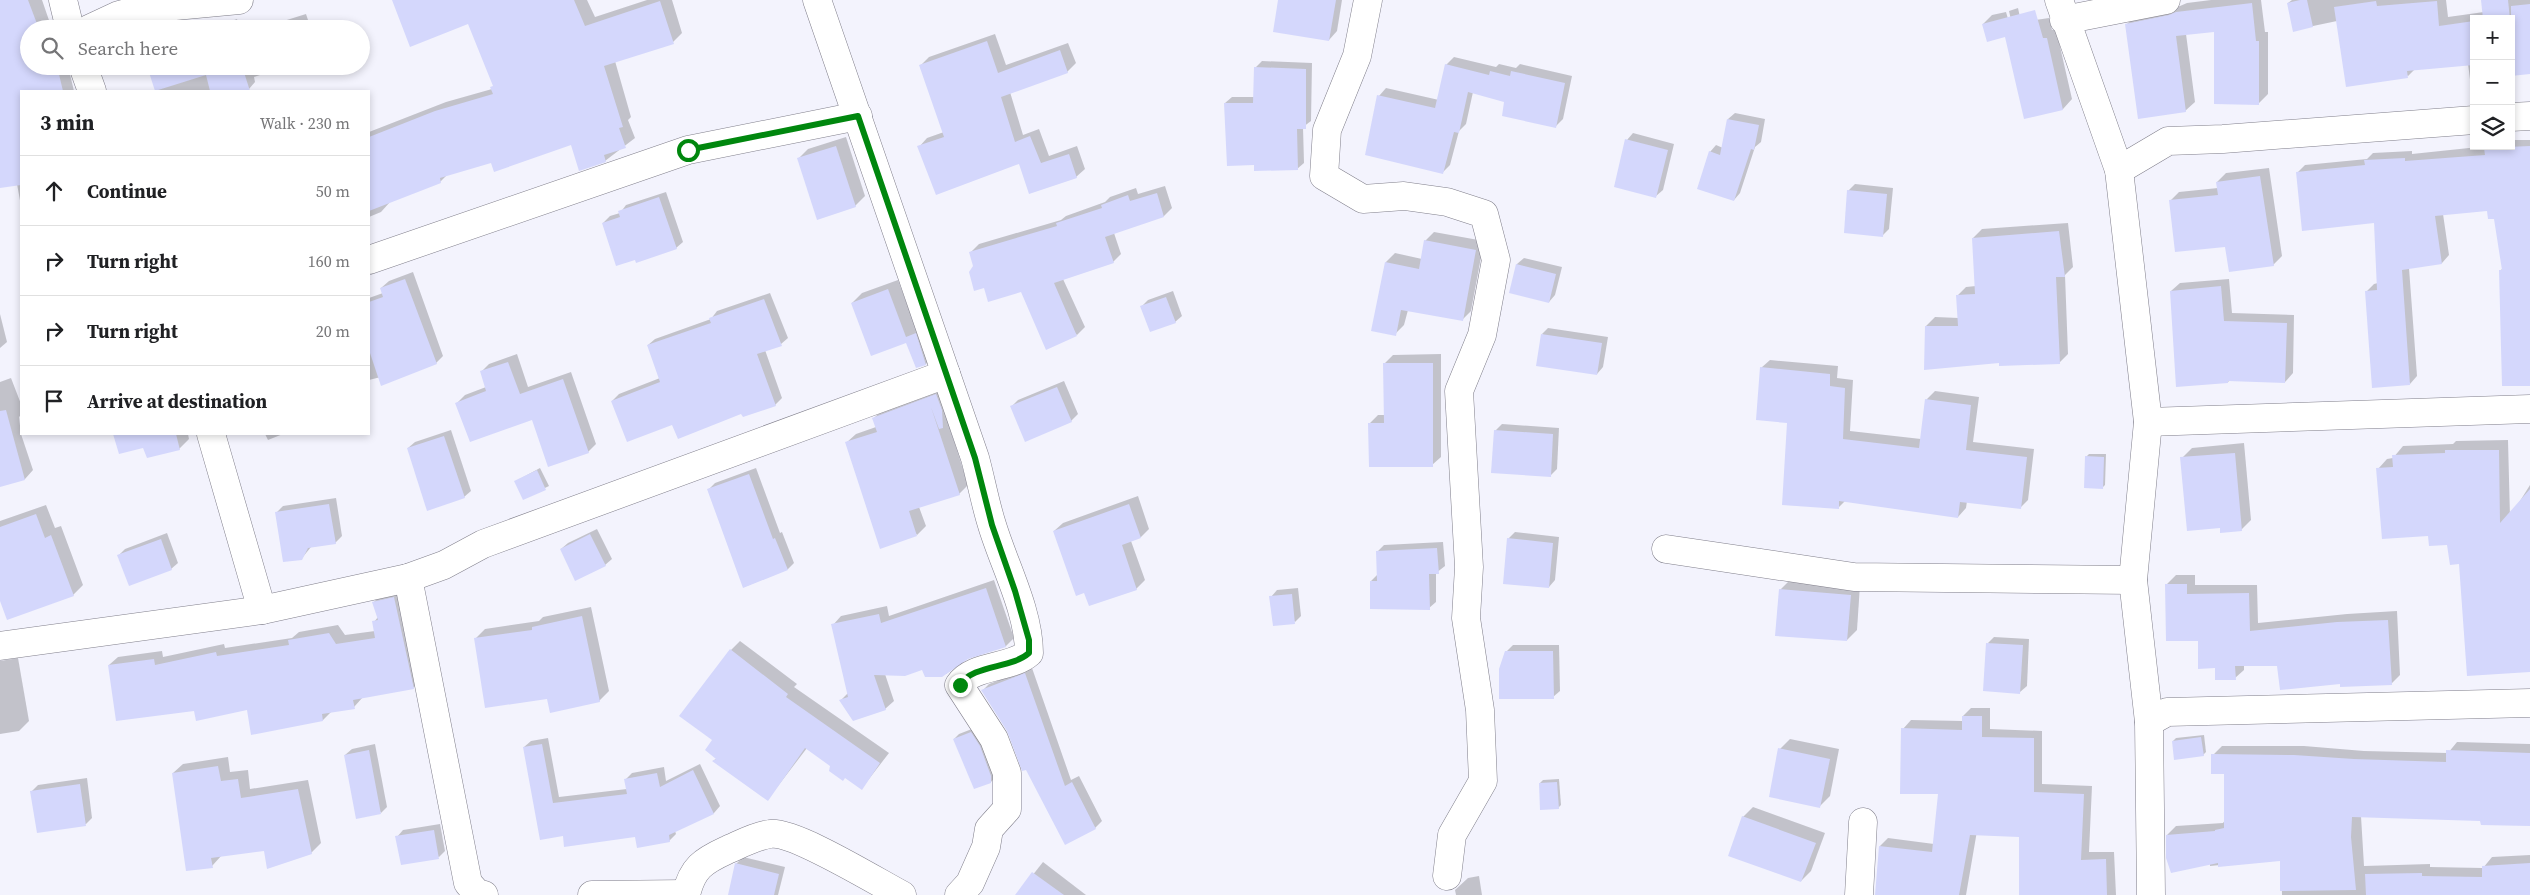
<!DOCTYPE html>
<html lang="en">
<head>
<meta charset="utf-8">
<style>
	:root { --surface:#fff; --page:#f2f2f2; --text:#202124; --muted:#757577; --line:#e0e0e0 }
	body { margin:0; font-family:"Source Serif 4",serif; background:var(--page); color:var(--text) }
	.controls { position:absolute; right:15px; top:15px; display:grid; overflow:hidden; border-radius:0px; box-shadow:0 2px 8px #0003 }
	.controls button { width:45px; height:45px; display:grid; place-items:center; padding:0; border:0; border-bottom:1px solid var(--line); background:var(--surface); color:var(--text); font:25px sans-serif }
	.stop { position:absolute; width:15px; height:15px; margin:-11px; border:4px solid #00870e; border-radius:50%; background:#fff }
	.stop.end { background:#00870e; border-color:#fff; box-shadow:0 1px 5px #0008 }
	.list { margin:0; padding:0; list-style:none }
	h2 { display:flex; justify-content:space-between; align-items:center; height:65px; margin:0; padding:0 20px; font-size:21px }
	h2 small { font-size:16px; font-weight:400; color:var(--muted) }
	.list li { display:grid; grid-template-columns:32px 1fr auto; gap:15px; align-items:center; box-sizing:border-box; height:70px; padding:0 20px; border-top:1px solid var(--line) }
	.list b { display:block; font-size:19px; white-space:nowrap }
	.list em { font-size:16px; font-style:normal; color:var(--muted) }
	.icon { flex:none; width:28px; height:28px; fill:none; stroke:currentColor; stroke-width:2; stroke-linecap:round; stroke-linejoin:round }
	.map { position:relative; flex:none; width:2530px; height:895px; overflow:hidden }
	.search { position:absolute; background:var(--surface); box-shadow:0 2px 8px #0003; left:20px; top:20px; width:350px; height:55px; display:flex; align-items:center; gap:12px; box-sizing:border-box; padding:0 18px; border-radius:28px; color:var(--muted); font-size:19px }
	.panel { position:absolute; background:var(--surface); box-shadow:0 2px 8px #0003; left:20px; top:90px; width:350px; height:345px; border-radius:0px }
	.map>svg:first-child { display:block }
	.shadow { fill:#0003 }
	.building { fill:#d4d7fc }
	.lines { fill:none; stroke-linecap:round; stroke-linejoin:round }
	.minor-casing { stroke:#807f8b; stroke-width:29 }
	.minor { stroke:#fff; stroke-width:28 }
	.route { stroke:#00870e; stroke-width:6 }
</style>
</head>
<body>
<div class="map">
<svg width="2530" height="895" viewBox="0 0 2530 895">
	<rect width="100%" height="100%" fill="#f3f3fd"/>
	<g class="shadow">
		<path d="M0 0H42L52 29H29V66H68L74 91H21V206L17 184 0 187Z"/>
		<path d="M393 0H587L595 17 647 0H672L682 33 673 42 615 61 631 117 628 120 635 138 605 161 572 143 492 161 448 174 440 182 390 202 381 212 369 217V132L446 102 492 89 494 85 469 23Z"/>
		<path d="M1279 0H1342L1337 31 1329 40Z"/>
		<path d="M2211 0H2261L2265 32H2268V94L2259 103 2215 31 2186 34 2195 102 2185 111 2127 24 2136 15 2180 6 2187 3Z"/>
		<path d="M2292 0H2446L2448 17 2484 12 2482 0H2530V73L2511 19H2474V87H2471L2468 64 2415 69 2408 76 2337 21 2294 30 2288 3Z"/>
		<path d="M2018 8 2021 22 2049 18 2052 30 2056 29 2072 99 2063 109 2025 117 2006 35 1983 24 1992 15 2006 12 2011 29H2013L2009 11Z"/>
		<path d="M306 14 311 29H258Z"/>
		<path d="M237 19 240 29H209Z"/>
		<path d="M995 34 1006 65 1068 43 1076 63 1067 72 1010 92 1023 135 1039 129 1049 156 1077 146 1085 169 1076 177 1020 162 919 147 927 138 944 132 920 66 929 57Z"/>
		<path d="M1454 57 1496 67 1499 64 1516 68 1520 64 1572 76 1563 119 1555 127 1506 101 1473 92 1466 124 1459 131 1450 165 1443 172 1379 96 1386 88 1439 100 1446 65Z"/>
		<path d="M1262 61 1312 63 1311 121 1303 127 1304 163 1297 169 1255 164 1225 103 1232 97H1254L1255 68Z"/>
		<path d="M148 66H287L254 77 255 82 249 89 241 91H156Z"/>
		<path d="M1735 113 1765 119 1761 142 1755 147 1740 193 1734 200 1710 152 1716 145 1723 148 1728 119Z"/>
		<path d="M1633 133 1674 144 1663 190 1656 196 1627 140Z"/>
		<path d="M846 137 865 196 855 206 798 159 808 149Z"/>
		<path d="M2511 140H2530V385L2500 271 2503 268 2496 218 2489 210 2443 214 2449 255 2442 263 2409 268 2417 376 2410 384 2367 291 2374 284 2378 283 2375 222 2297 173 2305 165 2367 159 2373 153 2412 151V154L2488 146H2511Z"/>
		<path d="M2269 168 2282 256 2273 265 2226 246 2170 201 2179 192 2218 188 2217 182 2226 173Z"/>
		<path d="M1855 184 1893 188 1889 229 1883 235 1848 191Z"/>
		<path d="M1165 186 1172 208 1164 216 1114 233 1121 254 1113 262 1063 279 1085 327 1077 335 1022 291 985 287 971 252 979 244 1061 220 1066 216 1105 202 1110 197 1136 188 1138 194Z"/>
		<path d="M666 192 683 242 676 248 603 223 610 216 620 213 626 205Z"/>
		<path d="M2068 223 2073 267 2065 275 2068 354 2059 363 2001 362 1926 326 1935 317 1959 318 1957 296 1966 287 1976 286 1973 238 1982 229Z"/>
		<path d="M1434 232 1484 241 1471 311 1462 320 1408 310 1404 325 1395 334 1386 262 1395 253 1422 259 1425 241Z"/>
		<path d="M1524 258 1562 267 1555 295 1549 302 1511 292 1517 264Z"/>
		<path d="M413 272 443 356 436 363 369 380V298L383 293 381 288 389 281Z"/>
		<path d="M2229 279 2232 313 2294 315 2293 373 2285 382 2230 380 2228 382 2171 291 2180 283Z"/>
		<path d="M898 280 916 328 936 354 926 364 917 367 907 341 852 303 862 293Z"/>
		<path d="M1173 291 1182 316 1175 322 1141 307 1148 300Z"/>
		<path d="M770 293 788 338 781 344 765 350 782 398 775 405 742 413 673 423 612 401 619 394 660 378 648 345 655 339 711 319 717 311Z"/>
		<path d="M0 314 7 342 0 348Z"/>
		<path d="M1548 328 1608 337 1603 367 1597 374 1542 334Z"/>
		<path d="M517 354 528 387 571 372 596 444 588 452 533 418 457 403 465 395 486 387 481 372 489 364Z"/>
		<path d="M1441 354V457L1432 465 1369 424 1378 415H1385L1384 364 1393 355Z"/>
		<path d="M1770 360 1838 366 1837 378 1853 380 1850 431 1921 439 1926 400 1935 391 1979 397 1973 442 2034 449 2028 500 2020 508 1967 501 1966 508 1958 517 1845 501 1838 508 1788 422 1761 368Z"/>
		<path d="M11 378 21 404V415L19 417 21 434 33 470 25 479 0 486V382Z"/>
		<path d="M1064 381 1078 414 1071 421 1011 407 1018 400Z"/>
		<path d="M946 386 951 418 948 422 968 485 959 494 919 507 926 526 917 535 846 443 856 434 876 427 874 418 883 409Z"/>
		<path d="M1502 424 1559 428 1557 469 1550 476 1495 431Z"/>
		<path d="M451 430 471 491 464 497 408 448 415 442Z"/>
		<path d="M115 434H188L189 439 179 449 144 446 120 453Z"/>
		<path d="M265 434H283L268 440Z"/>
		<path d="M2508 440 2510 517 2530 485V671L2448 544 2429 535 2378 469 2387 459 2393 458 2403 446 2453 444 2456 441Z"/>
		<path d="M2244 443 2251 520 2241 530 2221 527 2182 458 2192 448Z"/>
		<path d="M2089 454H2106L2105 485 2102 488 2086 457Z"/>
		<path d="M540 468 549 486 524 498 516 481Z"/>
		<path d="M756 468 780 533 782 532 794 563 788 569 744 587 708 490 715 483Z"/>
		<path d="M1138 496 1149 529 1141 537 1131 541 1145 580 1136 589 1054 531 1063 523Z"/>
		<path d="M336 498 342 536 335 543 311 547 302 558 276 513 283 506Z"/>
		<path d="M46 505 55 528 61 526 83 585 73 595 0 596V521Z"/>
		<path d="M597 529 612 559 605 565 561 549 568 543Z"/>
		<path d="M1515 532 1559 537 1555 580 1549 587 1508 539Z"/>
		<path d="M167 533 178 563 171 569 119 555 125 549Z"/>
		<path d="M1443 542 1445 566 1436 573V602L1429 608 1371 581 1378 574 1377 552 1384 545Z"/>
		<path d="M2176 575H2195V585H2257L2258 623 2347 614 2397 611 2400 675 2391 684 2341 683 2279 665H2244V670L2235 678 2216 667 2167 584Z"/>
		<path d="M994 580 1014 638 1006 646 967 658 946 674 926 675 923 668 885 674 894 701 885 709 841 700 848 693 833 625 841 616 887 606 889 616Z"/>
		<path d="M1790 580 1860 585 1857 630 1847 640 1780 590Z"/>
		<path d="M1298 588 1301 616 1295 622 1271 597 1277 590Z"/>
		<path d="M403 589 422 679 413 688 363 697 354 707 332 711 323 720 252 734 248 709 195 710 109 665 118 657 162 651 163 657 224 644 225 648 292 638 299 632 338 625 345 635 375 631 374 622 378 617 374 602 382 593Z"/>
		<path d="M591 607 609 691 599 701 548 697 475 639 485 629 539 621 543 617Z"/>
		<path d="M1994 637 2029 639 2027 686 2020 692 1988 643Z"/>
		<path d="M740 641 797 684 794 687 889 753 862 788 807 748 768 799 713 761 717 758 714 740 731 650Z"/>
		<path d="M1513 645H1559L1560 691 1553 697 1506 652Z"/>
		<path d="M18 658 29 721 19 731 0 734V661Z"/>
		<path d="M1032 668 1071 780 1079 776 1102 821 1095 828 1066 843 1008 730 983 690 989 684Z"/>
		<path d="M1971 708H1990V729L2042 731V784L2092 786 2089 852H2114L2116 895H2021L2020 836 1983 796 1966 895H1876L1880 846 1888 838 1934 844 1939 793 1903 729 1911 720 1963 721V716Z"/>
		<path d="M977 727 996 776 991 782 954 739 959 734Z"/>
		<path d="M2204 735 2206 752 2203 755 2173 741 2176 738Z"/>
		<path d="M548 738 559 797 627 789 626 779 632 773 664 767 666 781 700 764 720 806 714 813 675 831 676 834 669 841 636 836 564 834 524 747 531 741Z"/>
		<path d="M1790 739 1839 749 1830 796 1820 806 1780 749Z"/>
		<path d="M2457 742 2530 744V825L2482 820 2361 816 2364 866 2430 864V867L2483 868 2492 857 2530 855V895H2282L2281 859 2210 866V863L2167 835 2176 826 2223 823 2225 820V773L2213 755 2222 746H2304L2364 751 2448 753Z"/>
		<path d="M375 744 387 807 381 813 345 755 352 749Z"/>
		<path d="M228 757 230 772 248 770 250 789 308 780 321 843 311 853 265 849 222 855 212 866 173 773 183 764Z"/>
		<path d="M87 778 92 818 86 824 38 832 32 791 38 785Z"/>
		<path d="M1559 779 1561 805 1558 808 1540 783 1543 780Z"/>
		<path d="M1753 807 1825 833 1811 871 1801 881 1743 817Z"/>
		<path d="M440 824 445 851 439 857 397 837 403 830Z"/>
		<path d="M743 857 785 867 778 895H743L736 864Z"/>
		<path d="M1043 862 1086 895H1017Z"/>
		<path d="M1479 876 1482 895H1456L1455 890 1468 878Z"/>
	</g>
	<g class="building">
		<path d="M0 0H28L39 29H29V66H57L63 91H21V185L0 188Z"/>
		<path d="M392 0H574L585 26 660 1 674 44 604 66 623 127 619 128 626 148 604 155 606 162 579 171 571 145 494 172 491 163 440 178 441 183 369 211V137L435 111 493 94 490 87 493 86 468 24 410 47Z"/>
		<path d="M1278 0H1336L1329 41 1273 32Z"/>
		<path d="M2300 0H2307L2313 27 2293 32 2287 3Z"/>
		<path d="M2481 0H2508L2510 19H2483Z"/>
		<path d="M2376 1 2377 6 2437 1 2439 26 2474 21V65L2407 71 2408 78 2346 87 2334 7Z"/>
		<path d="M2252 3 2256 41H2259V105L2214 104V32L2176 36 2186 112 2138 119 2125 24 2169 15 2176 12Z"/>
		<path d="M2530 4V74L2511 76V6Z"/>
		<path d="M2035 10 2043 38H2047L2063 110 2024 119 2005 37 1987 42 1982 24Z"/>
		<path d="M987 41 998 73 1060 50 1068 73 1001 97 1015 142 1030 136 1041 163 1069 154 1077 178 1029 194 1019 164 936 195 917 146 944 137 919 65Z"/>
		<path d="M1445 64 1489 75 1490 71 1510 76 1511 71 1565 83 1556 128 1502 116 1504 102 1468 92 1459 133 1454 132 1443 174 1365 155 1377 95 1435 108Z"/>
		<path d="M147 66H242L250 91H210L206 75 155 91Z"/>
		<path d="M1254 67 1306 69V129H1297L1298 170 1254 171V165L1227 166 1224 103H1253Z"/>
		<path d="M1727 119 1759 125 1754 150 1751 149 1734 201 1697 189 1709 151 1720 155Z"/>
		<path d="M1625 139 1668 150 1656 198 1614 187Z"/>
		<path d="M836 146 856 207 817 220 797 158Z"/>
		<path d="M2530 146V386H2502L2499 270H2502L2494 219H2488L2487 211 2435 216 2442 264 2402 270 2410 385 2372 388 2365 291 2377 290 2374 223 2302 231 2296 172 2365 165 2364 160 2405 158V161L2485 155 2484 148Z"/>
		<path d="M2260 176 2274 266 2229 272 2225 247 2175 252 2169 200 2218 195 2216 182Z"/>
		<path d="M1847 190 1887 194 1883 237 1844 233Z"/>
		<path d="M1157 193 1164 217 1105 237 1114 263 1054 283 1077 336 1046 350 1021 292 988 302 984 288 974 291 969 272 973 266 969 252 1057 226 1056 223 1102 208 1101 205 1128 195 1130 201Z"/>
		<path d="M659 197 677 249 636 263 635 260 616 266 602 223 620 217 618 211Z"/>
		<path d="M2059 231 2065 277H2056L2060 364 1999 366V363L1924 370 1925 326H1958L1956 295 1975 294 1972 238Z"/>
		<path d="M1424 240 1476 250 1463 321 1401 310 1396 336 1371 331 1385 262 1419 269Z"/>
		<path d="M1516 264 1556 274 1549 303 1509 293Z"/>
		<path d="M405 279 437 364 381 386 369 350V302L383 297 380 288Z"/>
		<path d="M2221 286 2224 321 2287 323 2285 383 2228 381V383L2176 387 2170 291Z"/>
		<path d="M888 289 906 337 916 333 926 365 916 368 906 343 871 356 851 303Z"/>
		<path d="M1166 297 1176 323 1150 332 1140 306Z"/>
		<path d="M764 299 782 346 757 354 776 406 743 417 741 414 678 439 672 425 627 442 611 401 660 382 647 345 711 323 709 318Z"/>
		<path d="M1541 334 1602 343 1597 375 1536 366Z"/>
		<path d="M508 362 520 394 563 379 589 453 548 467 532 420 470 442 455 403 486 391 480 371Z"/>
		<path d="M1383 363H1433V467H1369L1368 423H1384Z"/>
		<path d="M1760 367 1830 374V386L1845 388 1843 439 1919 448 1925 399 1971 405 1966 450 2027 457 2021 509 1960 502 1958 518 1839 501V509L1782 505 1787 423 1756 420Z"/>
		<path d="M1057 387 1072 422 1025 442 1010 406Z"/>
		<path d="M936 394 942 410 943 428 939 429 931 407 960 495 909 511 917 536 880 549 845 442 877 432 872 418Z"/>
		<path d="M6 410 25 480 0 487V411Z"/>
		<path d="M1494 430 1553 434 1551 477 1491 473Z"/>
		<path d="M113 434H176L180 450 147 458 143 448 119 454Z"/>
		<path d="M444 436 465 498 427 511 407 448Z"/>
		<path d="M2445 450H2499L2500 523 2530 489V672L2467 676 2459 564 2450 565 2447 545 2429 546 2428 536 2382 539 2376 468 2393 467 2392 455 2445 453Z"/>
		<path d="M2235 453 2242 531 2220 533V528L2187 531 2180 457Z"/>
		<path d="M2085 456 2104 457 2103 489 2084 488Z"/>
		<path d="M537 470 546 490 523 500 514 481Z"/>
		<path d="M749 474 773 539 775 538 788 570 743 588 707 489Z"/>
		<path d="M329 504 336 544 308 548 302 560 283 562 275 512Z"/>
		<path d="M1129 504 1141 538 1122 545 1137 590 1089 606 1084 593 1076 596 1053 531Z"/>
		<path d="M36 514 45 538 51 535 74 596 7 620 0 601V527Z"/>
		<path d="M590 534 606 566 575 581 560 549Z"/>
		<path d="M1507 538 1553 543 1549 588 1503 584Z"/>
		<path d="M161 539 172 570 129 586 117 555Z"/>
		<path d="M1437 548 1439 574H1429L1430 610 1370 609V581H1377L1376 551Z"/>
		<path d="M2165 584H2187V594L2249 593 2250 631 2337 622 2388 620 2392 685 2340 687V684L2280 690 2277 666H2235L2236 680H2215V668L2198 669V641H2166Z"/>
		<path d="M986 588 1006 647 968 659 942 677H925L922 670 905 676 874 675 886 710 853 721 839 700 848 697 831 624 879 614 881 623Z"/>
		<path d="M1779 589 1851 595 1847 641 1775 636Z"/>
		<path d="M1292 594 1295 624 1273 626 1269 596Z"/>
		<path d="M394 597 414 689 353 700 355 709 322 714 323 721 251 735 247 710 196 721 194 711 116 721 108 665 154 659 155 665 216 652 217 656 289 645 288 640 329 633 336 644 375 638 372 621 378 620 372 602Z"/>
		<path d="M582 616 600 702 550 713 547 699 485 708 474 638 532 630V627Z"/>
		<path d="M1986 643 2023 645 2020 694 1983 691Z"/>
		<path d="M730 649 788 694 786 697 880 763 862 790 845 778 843 781 829 771 830 766 805 748 768 801 712 761 716 759 705 750 712 740 679 716Z"/>
		<path d="M1505 651H1553L1554 699H1499V669Z"/>
		<path d="M1025 673 1065 786 1072 782 1096 829 1065 845 1026 770 1022 771 1007 731 981 690Z"/>
		<path d="M1962 716H1982V737L2034 738V792L2084 794 2081 860 2106 859 2107 895H2019V837L1970 835 1959 895H1875L1879 846 1932 852 1938 794H1900L1901 728 1962 730Z"/>
		<path d="M971 732 980 746 991 776V783L974 789 953 739Z"/>
		<path d="M2201 737 2204 756 2174 760 2172 741Z"/>
		<path d="M542 744 553 803 627 794 624 779 657 773 660 787 693 770 714 814 669 835 670 842 637 848 635 837 564 847 563 836 540 840 523 747Z"/>
		<path d="M1778 748 1830 759 1820 808 1769 797Z"/>
		<path d="M369 750 381 814 356 819 344 755Z"/>
		<path d="M2446 750 2530 753V826L2481 825 2480 821 2352 817 2351 837 2356 890 2280 891V861L2218 867V863L2171 873 2166 858V835L2215 831V830L2224 828V774H2211V754L2294 755 2354 759 2446 762Z"/>
		<path d="M218 766 221 781 238 779 241 798 298 789 312 854 267 869 264 851 211 858 213 868 186 871 172 773Z"/>
		<path d="M1557 782 1559 809 1540 810 1539 783Z"/>
		<path d="M80 784 86 826 37 833 30 791Z"/>
		<path d="M1742 816 1816 843 1801 882 1728 856Z"/>
		<path d="M434 830 439 859 401 865 395 836Z"/>
		<path d="M735 863 779 874 774 895H728Z"/>
		<path d="M2530 863V895H2366L2365 874 2422 873V876L2482 877V866Z"/>
		<path d="M1032 872 1064 895H1015Z"/>
	</g>
	<g class="lines">
		<defs>
			<g id="minor">
				<path d="M63 0 70 29"/>
				<path d="M817 0 975 458C981 480 985 503 992 525 1004 565 1029 611 1029 653 1011 669 973 664 959 685L994 739 1007 773V809L989 829 986 847 970 883 959 895"/>
				<path d="M1368 0 1357 56 1327 130 1324 176 1363 199 1404 196 1447 202 1484 214 1496 260 1482 335 1459 391 1469 567 1466 618 1480 710 1483 781 1452 835 1447 876"/>
				<path d="M2059 0 2119 170 2148 422 2133 580 2149 722 2151 895"/>
				<path d="M2064 20 2166 0"/>
				<path d="M89 29 119 15 143 9 239 0"/>
				<path d="M83 66 92 91"/>
				<path d="M2511 117 2530 116"/>
				<path d="M2119 170 2168 141 2223 139 2474 120"/>
				<path d="M369 260 688 150 858 116"/>
				<path d="M2148 422 2530 409"/>
				<path d="M211 434 262 610"/>
				<path d="M1666 549 1854 577 2133 580"/>
				<path d="M408 578 468 883 477 893 484 895"/>
				<path d="M0 646 262 610 408 578 444 565 483 544 946 374"/>
				<path d="M2149 722 2167 712 2530 703"/>
				<path d="M592 895 686 894"/>
				<path d="M686 895C692 868 703 861 727 850 741 844 755 836 770 834 793 830 877 882 902 895"/>
				<path d="M1859 895 1863 822"/>
			</g>
		</defs>
		<use href="#minor" class="minor-casing"/>
		<use href="#minor" class="minor"/>
	</g>
	<g class="lines">
		<path class="route" d="M688 150 858 116 975 458 992 525 1015 591 1029 640V653C1011 669 973 664 960 685"/>
	</g>
</svg>
<div class="controls">
<button>+</button>
<button>−</button>
<button><svg class="icon" aria-label="layers" viewBox="0 0 24 24"><path d="M12 4l9 5-9 5-9-5zM3 14l9 5 9-5"/></svg></button>
</div>
<div class="stop" style="left:688px;top:150px"></div>
<div class="stop end" style="left:960px;top:685px"></div>
<div class="search"><svg class="icon" aria-label="search" viewBox="0 0 24 24"><circle cx="10" cy="10" r="6"/><path d="M15 15l6 6"/></svg>Search here</div>
<section class="panel">
<h2>3 min<small>Walk · 230 m</small></h2>
<ul class="list">
<li><svg class="icon" aria-label="ahead" viewBox="0 0 24 24"><path d="M12 20V5M6 11l6-6 6 6"/></svg><div><b>Continue</b></div><em>50 m</em></li>
<li><svg class="icon" aria-label="right" viewBox="0 0 24 24"><path d="M7 20v-9h11M14 6l5 5-5 5"/></svg><div><b>Turn right</b></div><em>160 m</em></li>
<li><svg class="icon" aria-label="right" viewBox="0 0 24 24"><path d="M7 20v-9h11M14 6l5 5-5 5"/></svg><div><b>Turn right</b></div><em>20 m</em></li>
<li><svg class="icon" aria-label="arrive" viewBox="0 0 24 24"><path d="M6 21V4h12l-3 4 3 4H6"/></svg><div><b>Arrive at destination</b></div></li>
</ul>
</section>
</div>
</body>
</html>
